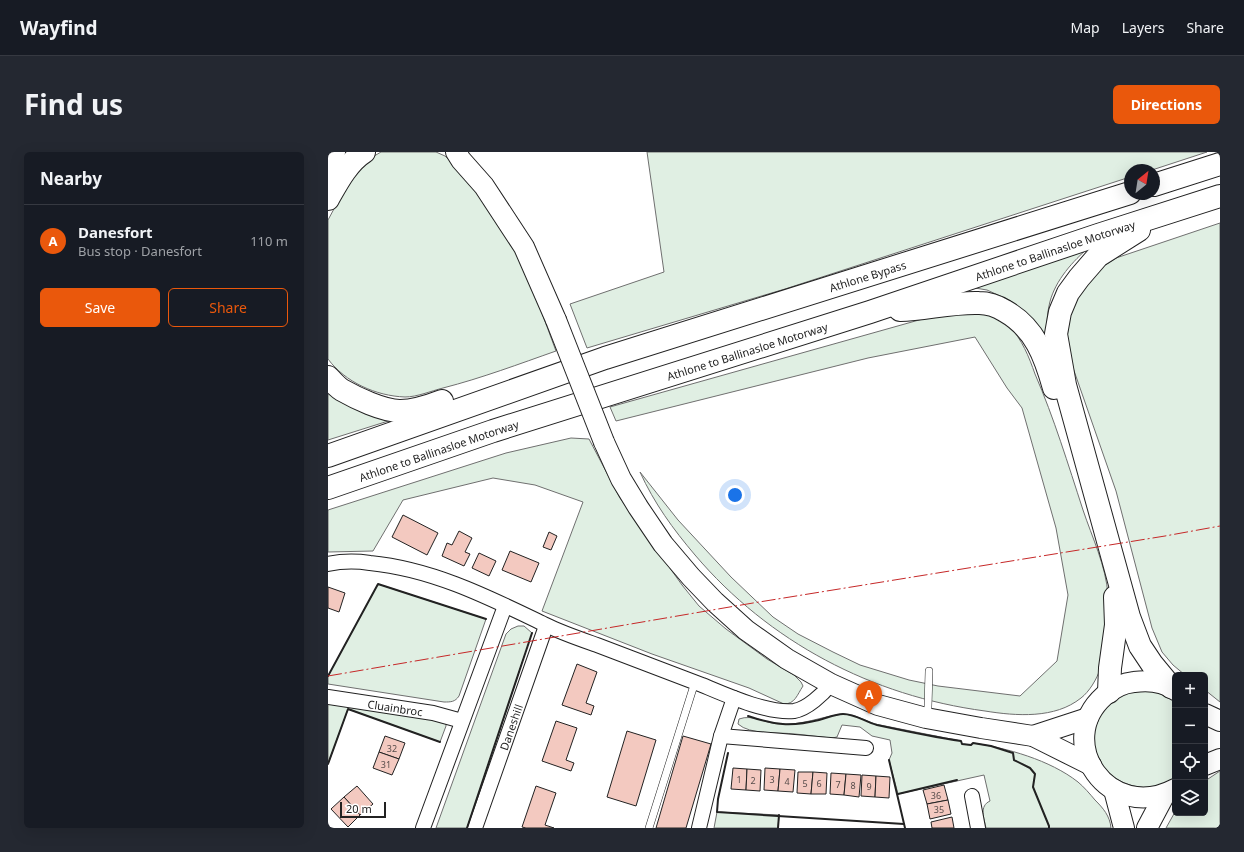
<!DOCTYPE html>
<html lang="en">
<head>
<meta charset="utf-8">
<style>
	:root { --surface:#171b24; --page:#242831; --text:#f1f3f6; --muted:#9ea1a6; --line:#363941; --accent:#ea580c }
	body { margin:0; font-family:"Noto Sans",sans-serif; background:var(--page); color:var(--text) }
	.controls { position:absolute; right:12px; bottom:12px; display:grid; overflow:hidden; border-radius:6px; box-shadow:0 4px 16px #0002 }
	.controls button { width:36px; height:36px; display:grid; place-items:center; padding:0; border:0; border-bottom:1px solid var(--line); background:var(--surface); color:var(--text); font:20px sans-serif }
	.compass { position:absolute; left:796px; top:12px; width:36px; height:36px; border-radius:50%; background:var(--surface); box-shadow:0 4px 16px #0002; rotate:30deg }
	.scale { position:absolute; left:12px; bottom:10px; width:46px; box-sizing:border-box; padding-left:4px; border:2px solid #222; border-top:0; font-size:11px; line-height:14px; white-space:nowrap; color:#222; -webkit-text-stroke:3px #fff; paint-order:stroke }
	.you { position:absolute; left:407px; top:343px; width:14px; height:14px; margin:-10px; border:3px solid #fff; border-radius:50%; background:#1a73e8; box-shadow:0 0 0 6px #1a73e833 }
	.badge { display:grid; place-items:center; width:26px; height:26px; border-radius:50%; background:var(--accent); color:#fff; font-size:13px; font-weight:700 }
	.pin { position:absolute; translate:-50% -33px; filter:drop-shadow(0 1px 2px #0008) }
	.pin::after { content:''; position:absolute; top:21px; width:14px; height:12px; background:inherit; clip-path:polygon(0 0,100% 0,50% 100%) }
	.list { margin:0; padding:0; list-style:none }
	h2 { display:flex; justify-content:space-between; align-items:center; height:52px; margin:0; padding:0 16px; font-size:17px }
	h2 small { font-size:13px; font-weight:400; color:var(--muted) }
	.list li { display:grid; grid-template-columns:26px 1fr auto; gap:12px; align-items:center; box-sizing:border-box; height:72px; padding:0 16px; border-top:1px solid var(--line) }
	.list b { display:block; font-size:15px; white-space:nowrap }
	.list p { margin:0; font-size:13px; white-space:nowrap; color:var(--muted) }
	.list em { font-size:13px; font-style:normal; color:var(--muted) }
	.actions { display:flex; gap:8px; padding:12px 16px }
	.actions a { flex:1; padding:9px 0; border:1px solid var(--accent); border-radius:6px; text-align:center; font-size:14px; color:var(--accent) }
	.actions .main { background:var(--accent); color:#fff }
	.icon { flex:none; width:22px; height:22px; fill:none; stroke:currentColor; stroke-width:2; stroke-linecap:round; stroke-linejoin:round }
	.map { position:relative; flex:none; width:892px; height:676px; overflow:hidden; border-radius:6px }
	header { display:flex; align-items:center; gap:24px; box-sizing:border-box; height:56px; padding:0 20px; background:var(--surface); border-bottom:1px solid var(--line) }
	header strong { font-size:19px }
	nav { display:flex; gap:22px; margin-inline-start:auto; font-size:14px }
	.intro { display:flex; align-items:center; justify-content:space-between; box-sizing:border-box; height:96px; padding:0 24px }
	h1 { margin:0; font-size:28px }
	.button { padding:10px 18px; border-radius:6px; background:var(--accent); color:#fff; font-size:14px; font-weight:700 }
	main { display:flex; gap:24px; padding:0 24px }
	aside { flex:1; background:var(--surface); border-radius:6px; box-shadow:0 4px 16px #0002 }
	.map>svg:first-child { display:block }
	.green { fill:#e0efe3; stroke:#6f6f6f }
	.building { fill:#f3c9c0; stroke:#222 }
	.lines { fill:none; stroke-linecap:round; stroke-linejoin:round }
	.lane-casing { stroke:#222; stroke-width:8 }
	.street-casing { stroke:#222; stroke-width:16 }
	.secondary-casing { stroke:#222; stroke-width:22 }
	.highway-casing { stroke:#222; stroke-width:24 }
	.lane { stroke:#fff; stroke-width:7 }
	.street { stroke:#fff; stroke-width:14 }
	.secondary { stroke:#fff; stroke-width:20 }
	.highway { stroke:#fff; stroke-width:22 }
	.secondary-bridge-casing { stroke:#222; stroke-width:22; stroke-linecap:butt }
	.secondary-bridge { stroke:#fff; stroke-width:20 }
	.wall { stroke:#222; stroke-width:2 }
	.power { stroke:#c62828; stroke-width:1; stroke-dasharray:14 3 2 3; stroke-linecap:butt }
	.labels { text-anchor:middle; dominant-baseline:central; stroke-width:3; stroke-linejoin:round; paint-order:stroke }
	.number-label { font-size:9px; fill:#564c4a }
	.street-label { font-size:11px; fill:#222; stroke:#fff }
</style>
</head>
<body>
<header>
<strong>Wayfind</strong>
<nav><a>Map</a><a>Layers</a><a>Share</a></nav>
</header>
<div class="intro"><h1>Find us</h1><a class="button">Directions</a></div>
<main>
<aside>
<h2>Nearby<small></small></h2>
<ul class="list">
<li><span class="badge">A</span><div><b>Danesfort</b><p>Bus stop · Danesfort</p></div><em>110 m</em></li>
</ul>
<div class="actions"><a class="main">Save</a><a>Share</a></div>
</aside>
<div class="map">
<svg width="892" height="676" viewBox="0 0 892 676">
	<rect width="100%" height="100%" fill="#fff"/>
	<g class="green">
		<path d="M53 0H108L117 4 137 23 181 86 208 145 228 199C191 212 154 226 115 236 103 239 89 245 77 245 48 244 17 230 0 207V68L14 42 28 21 41 7Z"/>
		<path d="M319 0H879L824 18H802V25L457 137 259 196 242 152 336 120Z"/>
		<path d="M892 71V550L877 538V523H857L845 513 834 500 824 476 788 339 744 213 739 189 741 163 752 138 777 113 788 106Z"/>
		<path d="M758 98C742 112 725 132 721 154 718 167 719 181 719 194L695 159 683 149 659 138 647 136 637 133Z"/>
		<path d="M630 157C648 160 667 161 681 174 694 187 701 205 707 222 726 266 740 312 755 358 764 385 778 414 780 443 781 456 777 470 776 483 775 494 775 506 772 517 769 527 761 540 753 546 727 567 688 564 657 559 544 544 441 490 367 403 345 377 326 351 312 320L350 368 403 425 445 465 470 482 505 500 532 513 581 528 610 534 692 544 729 509 740 443 728 376 694 256 679 236 647 185 540 206 288 269 282 255Z"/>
		<path d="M0 232 73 265 0 288Z"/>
		<path d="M243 286 261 287 292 346 354 433 371 454 398 477 439 507 466 523 473 530 475 534C469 543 467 552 456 552L421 536 324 502 214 459 255 350 207 333 165 326 75 348 45 399 0 400V358L178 301Z"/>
		<path d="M50 432 158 467 131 544C127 550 123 550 116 550L0 532V524Z"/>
		<path d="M190 474H196L204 481 139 676H108L178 482 183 477Z"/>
		<path d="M800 537 842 541 847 544V626C808 654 750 615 769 569 771 565 773 558 776 555 782 548 793 543 800 537Z"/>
		<path d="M0 550 110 568 118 571V574L112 590 20 557 0 612Z"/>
		<path d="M516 562 527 564 547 572 633 589 634 592 643 593 645 591C679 596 722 608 750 630 756 635 762 642 767 648 775 656 782 664 783 676H658C656 666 651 654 662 649L656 623 570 642 561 608 564 601 562 588 544 584 532 575 514 573 509 585 504 586C491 585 479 583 467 582 450 580 422 583 410 572L411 567C425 562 436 571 450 572 474 574 494 564 516 562Z"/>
		<path d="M892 619V676H838L847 660V661H877V629Z"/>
		<path d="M389 660 451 663 450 676H386Z"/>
	</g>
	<g class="building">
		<path d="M75 363 110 381 99 403 64 385Z"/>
		<path d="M131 379 144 386 137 400 142 402 136 414 114 404 119 391 124 393Z"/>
		<path d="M221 380 229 384 223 398 215 395Z"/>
		<path d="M182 399 211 411 203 430 174 418Z"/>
		<path d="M151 401 168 409 161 424 144 416Z"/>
		<path d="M0 435 17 441 11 460 0 456Z"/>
		<path d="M249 512 269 520 258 551 266 554 263 563 234 553Z"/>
		<path d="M228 569 249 576 238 608 246 611 243 619 214 609Z"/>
		<path d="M299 579 328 588 308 654 279 645Z"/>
		<path d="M57 584 77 591 71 607 51 600Z"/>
		<path d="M355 584 383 592 358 676H328Z"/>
		<path d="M51 600 71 607 64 623 45 616Z"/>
		<path d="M405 616 419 617 418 638 403 637Z"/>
		<path d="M437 616 452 617 450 639 436 638Z"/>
		<path d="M419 617 433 618 432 639 418 638Z"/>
		<path d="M452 617 467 618 465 640 450 639Z"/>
		<path d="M470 620H485L483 642 469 641Z"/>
		<path d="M485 620 499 621 498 642H483Z"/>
		<path d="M503 621 518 622 516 643 502 642Z"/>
		<path d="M518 622 533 623 531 645 516 643Z"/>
		<path d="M534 623 548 624 547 645 533 644Z"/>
		<path d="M548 624 562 625 561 646 547 645Z"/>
		<path d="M616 633 620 648 599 652 595 638Z"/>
		<path d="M29 634 45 652 32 663 16 645Z"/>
		<path d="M208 634 228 641 217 673 226 676H198L194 675Z"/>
		<path d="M16 645 32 663 20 675 3 657Z"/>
		<path d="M620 648 623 662 602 667 599 652Z"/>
		<path d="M624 665 626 676H604L603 670Z"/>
	</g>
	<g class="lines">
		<defs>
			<g id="lane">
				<path d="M598 566 600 555 601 519"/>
				<path d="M321 676 367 530"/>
			</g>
			<g id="street">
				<path d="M0 412C14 409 28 409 42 411 105 417 162 446 218 473 234 481 252 487 269 493 304 506 339 520 374 533 398 543 440 562 466 559 479 557 495 542 503 532"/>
				<path id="s1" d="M0 545 105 561 134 569"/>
				<path d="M393 584 538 596"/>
				<path d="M644 644 650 676"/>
				<path d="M95 676 177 454"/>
				<path id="s2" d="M147 676 218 474"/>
				<path d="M371 676 393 584 406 546"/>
			</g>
			<g id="secondary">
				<path d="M128 0 133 8 156 34 196 95 228 168"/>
				<path d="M276 290 293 327 310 355 335 392 363 425 387 450 418 478 459 507 503 532 550 553 598 566 653 576 705 584 763 613"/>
				<path d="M847 538C835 529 821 528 806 530 795 531 785 536 776 544 725 590 781 672 847 637"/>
				<path d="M877 562 892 569"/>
				<path d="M705 584 760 566"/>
				<path d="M877 613 892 607"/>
				<path d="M786 638 796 676"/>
				<path d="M819 676 837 642"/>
			</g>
			<g id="highway">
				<path d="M0 17 6 0"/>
				<path d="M826 33 892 12"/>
				<path d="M0 47C9 31 20 10 36 0"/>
				<path d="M811 78 770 104 751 126 740 141 732 160 728 182 737 233 801 465 812 494 824 512 843 535"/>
				<path d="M572 158C598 157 625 150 651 151 660 151 669 154 677 159 707 176 717 204 726 236"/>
				<path d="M0 225C4 229 9 235 14 238 28 246 55 259 72 259 87 259 101 254 114 249"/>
				<path id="s3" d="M0 304 277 206 802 41"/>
				<path id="s4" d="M0 336 165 279 542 160 770 83 892 44"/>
				<path d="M781 540 782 516 788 473 787 445"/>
			</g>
		</defs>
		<use href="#lane" class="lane-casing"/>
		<use href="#street" class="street-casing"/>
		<use href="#secondary" class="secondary-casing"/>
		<use href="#highway" class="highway-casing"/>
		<use href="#lane" class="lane"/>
		<use href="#street" class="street"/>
		<use href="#secondary" class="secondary"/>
		<use href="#highway" class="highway"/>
		<defs>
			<path id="secondary-bridge" d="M228 168 276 290"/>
		</defs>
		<use href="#secondary-bridge" class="secondary-bridge-casing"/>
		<use href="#secondary-bridge" class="secondary-bridge"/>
		<g class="wall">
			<path d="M0 524 50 432 158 467"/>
			<path d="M420 564C446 573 463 575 491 568 499 566 507 562 515 562 528 562 537 570 549 573 577 579 605 585 633 589L634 592 643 593 645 591 663 594 685 601 686 608 702 616 707 622 705 635 721 674V676"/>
			<path d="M400 601 390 647 389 660 576 672"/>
			<path d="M561 608 577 676"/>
			<path d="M0 612 20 557 112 590"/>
			<path d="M570 642 629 628"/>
			<path d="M139 676 204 481"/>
			<path d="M450 676 451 663"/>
		</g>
		<path class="power" d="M0 524 425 451 837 384 892 374"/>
	</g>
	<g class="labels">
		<g class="number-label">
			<text x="64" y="596">32</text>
			<text x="58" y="612">31</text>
			<text x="411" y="627">1</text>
			<text x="444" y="627">3</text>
			<text x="425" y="628">2</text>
			<text x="459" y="629">4</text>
			<text x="477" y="631">5</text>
			<text x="491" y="631">6</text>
			<text x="510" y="632">7</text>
			<text x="525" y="633">8</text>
			<text x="541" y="634">9</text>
			<text x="608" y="643">36</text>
			<text x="611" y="657">35</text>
		</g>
		<g class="street-label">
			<text stroke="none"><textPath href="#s4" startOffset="765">Athlone to Ballinasloe Motorway</textPath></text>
			<text stroke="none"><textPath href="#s3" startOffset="569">Athlone Bypass</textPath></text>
			<text stroke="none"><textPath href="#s4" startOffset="441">Athlone to Ballinasloe Motorway</textPath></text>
			<text stroke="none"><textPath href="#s4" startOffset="117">Athlone to Ballinasloe Motorway</textPath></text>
			<text stroke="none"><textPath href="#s1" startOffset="68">Cluainbroc</textPath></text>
			<text stroke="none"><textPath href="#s2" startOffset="107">Daneshill</textPath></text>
		</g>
	</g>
</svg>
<div class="controls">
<button>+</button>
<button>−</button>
<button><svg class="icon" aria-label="locate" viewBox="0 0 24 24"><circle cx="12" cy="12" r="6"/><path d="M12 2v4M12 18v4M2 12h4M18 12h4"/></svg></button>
<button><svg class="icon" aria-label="layers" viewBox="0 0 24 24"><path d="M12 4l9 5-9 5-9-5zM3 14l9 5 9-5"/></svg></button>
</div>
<svg class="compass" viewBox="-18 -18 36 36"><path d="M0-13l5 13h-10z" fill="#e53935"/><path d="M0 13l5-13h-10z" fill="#9ea1a6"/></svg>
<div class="scale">20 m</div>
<div class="you"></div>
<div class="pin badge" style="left:541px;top:562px">A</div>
</div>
</main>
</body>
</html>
